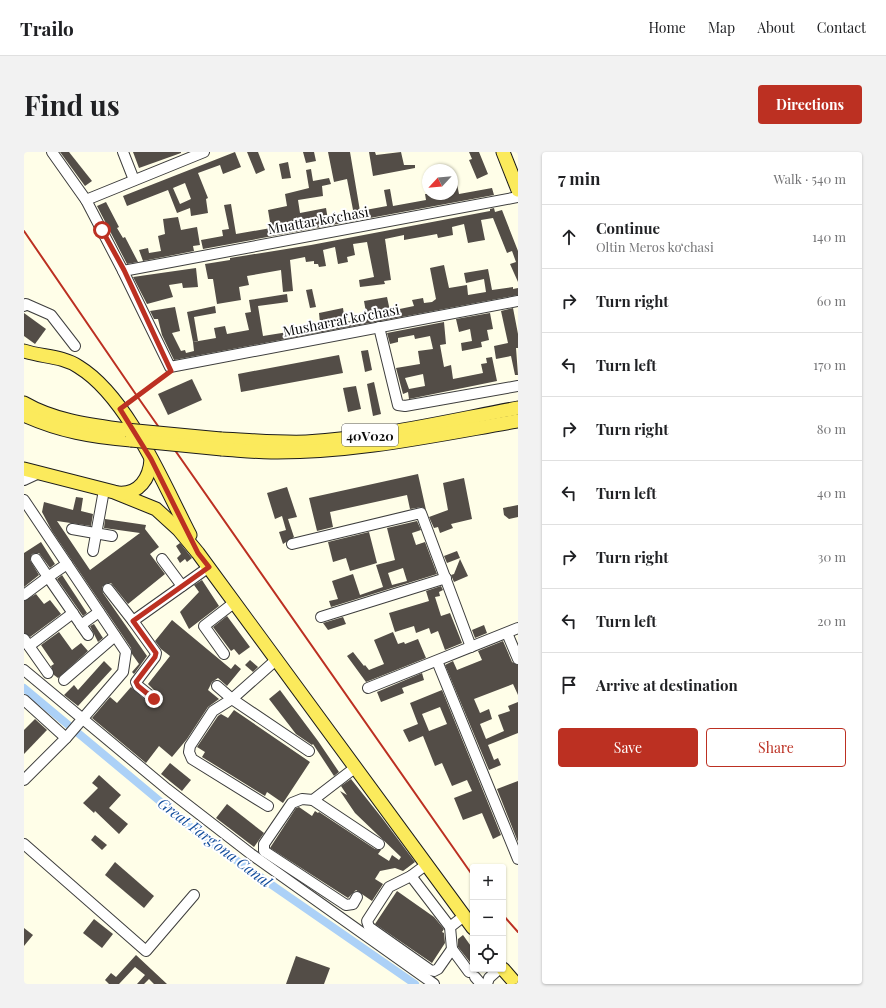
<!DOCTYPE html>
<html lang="en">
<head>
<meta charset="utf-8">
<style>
	:root { --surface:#fff; --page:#f2f2f2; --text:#202124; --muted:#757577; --line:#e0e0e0; --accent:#bc3022 }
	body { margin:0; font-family:"Playfair Display",serif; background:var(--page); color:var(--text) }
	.controls { position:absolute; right:12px; bottom:12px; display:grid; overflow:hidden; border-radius:4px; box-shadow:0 1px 3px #0004 }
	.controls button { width:36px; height:36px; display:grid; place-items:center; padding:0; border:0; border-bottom:1px solid var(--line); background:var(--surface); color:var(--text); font:20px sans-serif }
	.compass { position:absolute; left:398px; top:12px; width:36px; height:36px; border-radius:50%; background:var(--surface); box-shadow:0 1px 3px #0004; rotate:244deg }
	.stop { position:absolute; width:12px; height:12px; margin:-9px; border:3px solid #bc3022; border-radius:50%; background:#fff }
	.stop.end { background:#bc3022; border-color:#fff; box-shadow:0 1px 4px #0008 }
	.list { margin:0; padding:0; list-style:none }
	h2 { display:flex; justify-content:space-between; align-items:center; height:52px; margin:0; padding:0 16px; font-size:17px }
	h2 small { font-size:13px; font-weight:400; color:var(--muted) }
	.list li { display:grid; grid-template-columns:26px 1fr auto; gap:12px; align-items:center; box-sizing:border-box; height:64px; padding:0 16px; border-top:1px solid var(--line) }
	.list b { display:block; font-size:15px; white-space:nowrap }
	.list p { margin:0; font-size:13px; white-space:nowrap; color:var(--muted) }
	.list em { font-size:13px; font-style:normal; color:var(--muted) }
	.actions { display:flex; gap:8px; padding:12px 16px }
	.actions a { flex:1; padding:9px 0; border:1px solid var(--accent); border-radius:4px; text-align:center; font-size:14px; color:var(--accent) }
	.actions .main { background:var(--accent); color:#fff }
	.icon { flex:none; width:22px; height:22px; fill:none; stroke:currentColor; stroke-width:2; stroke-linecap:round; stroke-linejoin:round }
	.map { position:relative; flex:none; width:494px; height:832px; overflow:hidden; border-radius:4px }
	header { display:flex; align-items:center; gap:24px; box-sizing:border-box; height:56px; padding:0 20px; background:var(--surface); border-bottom:1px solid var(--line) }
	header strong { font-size:19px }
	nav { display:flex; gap:22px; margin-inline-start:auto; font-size:14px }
	.intro { display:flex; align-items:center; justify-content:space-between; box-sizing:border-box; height:96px; padding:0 24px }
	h1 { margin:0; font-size:28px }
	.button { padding:10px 18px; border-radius:4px; background:var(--accent); color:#fff; font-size:14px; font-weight:700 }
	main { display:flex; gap:24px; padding:0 24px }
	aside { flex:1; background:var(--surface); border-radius:4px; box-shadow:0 1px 3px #0004 }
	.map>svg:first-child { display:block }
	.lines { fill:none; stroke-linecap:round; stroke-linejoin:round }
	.canal { stroke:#acd1f7; stroke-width:8 }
	.building { fill:#534d47; fill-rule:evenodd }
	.minor-casing { stroke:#3e3e3e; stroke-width:12 }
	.major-casing { stroke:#1c1c1c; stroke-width:15 }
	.path { stroke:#2d2d2d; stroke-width:1.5; stroke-dasharray:4 2; stroke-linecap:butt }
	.minor { stroke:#fff; stroke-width:10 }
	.major { stroke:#fbea5c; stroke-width:13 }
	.rail { stroke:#bc3022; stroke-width:2 }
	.major-bridge-casing { stroke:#1c1c1c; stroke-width:15; stroke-linecap:butt }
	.major-bridge { stroke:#fbea5c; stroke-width:13 }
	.route { stroke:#bc3022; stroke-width:5 }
	.labels { text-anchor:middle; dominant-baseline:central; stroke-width:4; stroke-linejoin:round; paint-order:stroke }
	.shield { fill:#fff; stroke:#545454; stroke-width:1 }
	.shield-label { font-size:13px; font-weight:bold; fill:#0b0b0b }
	.street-label { font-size:14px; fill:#0b0b0b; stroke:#fff }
	.water-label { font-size:15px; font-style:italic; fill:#134e9d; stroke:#fff }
</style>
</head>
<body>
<header>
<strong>Trailo</strong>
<nav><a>Home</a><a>Map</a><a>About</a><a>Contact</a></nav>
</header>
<div class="intro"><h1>Find us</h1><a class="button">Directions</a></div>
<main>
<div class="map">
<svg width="494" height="832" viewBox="0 0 494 832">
	<rect width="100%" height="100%" fill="#fffee8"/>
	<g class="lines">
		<path class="canal" d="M0 536 180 686 391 832"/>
	</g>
	<g class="building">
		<path d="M36 0H45L68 29 61 34Z"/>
		<path d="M109 0H157V1L115 16Z"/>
		<path d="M211 0 217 15 199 22 196 13 174 21 184 46 182 47 184 61 167 64 166 56 153 61 144 38 103 54 99 44ZM161 31 167 47 156 52 149 36Z"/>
		<path d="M223 0H234L241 18 232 22Z"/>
		<path d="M279 0H290L292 9 282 11Z"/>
		<path d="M304 0H326L336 59 363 54 360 38 366 37 369 54 402 48 401 42H428V22H431L435 42 468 36 470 43 179 97 177 88 199 84 198 78 205 77 200 53 207 52 212 82 247 76 244 58 263 54 261 42 285 36 282 18 287 17 289 29 305 26 307 32 298 34 299 44 274 48 276 61 302 56 304 68 330 63 323 27 310 30Z"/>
		<path d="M345 0H351L352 3 377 0 380 13H391V16L349 24Z"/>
		<path d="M445 0H455L464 22 453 27 445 8 448 7Z"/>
		<path d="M264 10 267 26 258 27 255 12Z"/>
		<path d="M82 50 95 75 93 76 99 86 101 85 114 110 103 112 73 54Z"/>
		<path d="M470 56 471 60 478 58 494 99V130L486 112 492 110 488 99 483 101 469 66 457 68 461 88 455 89 444 91 440 72 428 75 429 83 414 86 413 82 380 88V83L361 87 367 128 360 129 361 132 336 135 335 128 350 125 343 90 329 92 331 103 323 105 324 110 314 112 311 95 299 98 302 114 295 115 294 112H290V109L282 110 281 105 266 108 269 139 259 140 257 118 223 124 225 133 215 135 217 148 193 152 189 127H184L181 112 206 108V106L287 93 466 59V57Z"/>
		<path d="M154 65 157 78 173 75 176 93 169 94 170 99 119 109 115 98 124 96 125 101 137 99 134 84 141 82 139 67Z"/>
		<path d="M420 113 425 136 443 133 444 143 462 140 460 127 442 131 440 121 464 117 468 138 489 135V137L494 136V143L150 208 138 183 134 167H130L126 159 151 155 156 179 148 181 157 199 161 198 162 201 170 199 169 190 192 186 190 176 201 174 203 182 225 178 221 161 227 160 225 148 263 142 264 150 234 154 239 184 264 180V177L296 171 295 161 319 156 321 170 343 166 340 149 363 145 366 159 390 154 388 148 399 146 400 151 408 150 412 147 406 116Z"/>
		<path d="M172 116 174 135 159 136 158 131 145 133 149 145 123 152 109 125Z"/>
		<path d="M288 137 292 155 286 156 282 138Z"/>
		<path d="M191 154 192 161 170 165 174 189 169 190 163 160Z"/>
		<path d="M489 156 494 182V196H492L494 223H491L487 204 472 207 470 194 484 191 477 159Z"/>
		<path d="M0 161 22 177 11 192 0 184Z"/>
		<path d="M466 161 469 177 463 178 465 188 457 190 458 195 438 199 437 191 448 189 446 177 435 180 432 167Z"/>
		<path d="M420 170 422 192 416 193 420 215 427 213 429 227 459 221 457 212 463 211 462 206 468 205 473 229 385 247 384 240 379 242 372 216 396 212 394 199 409 197 406 184 391 187 390 183 374 186V190L366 192 363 181ZM399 222 401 234 385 237 381 226Z"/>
		<path d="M344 198 348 218 341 220 337 199Z"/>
		<path d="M315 203 319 221 217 240 214 222Z"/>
		<path d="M168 227 178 248 144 263 134 242Z"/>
		<path d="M350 230 357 262 349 264 343 232Z"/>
		<path d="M332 234 337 257 324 260 319 236Z"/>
		<path d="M394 322 402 358 398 355 386 357 383 343 306 360 309 375 293 379 285 346Z"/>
		<path d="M440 326 448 367 427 372 429 376 416 381 414 375 410 376 405 365 424 358 419 331Z"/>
		<path d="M263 335 273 365 264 367 270 385 259 392 255 380 262 378 258 364 251 367 243 341Z"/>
		<path d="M52 345 59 346 57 359 69 362 67 374 33 369 66 418 116 381 80 376 81 367 122 373 121 377 135 395 126 402 141 422 104 452 87 431H83L78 435 79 441 123 504 110 522 108 520 115 512 108 502 107 496 28 379 18 360 20 350 49 358Z"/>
		<path d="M494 353V365L485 367 480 363 479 356Z"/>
		<path d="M393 369 397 378 388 381 392 393 401 390 413 422 307 455 305 449 314 447 308 429 329 422 336 443 359 435 352 413 371 408 363 376ZM379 416 383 429 368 433 364 421Z"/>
		<path d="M345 380 353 411 326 419 322 406 309 410 304 390Z"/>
		<path d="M17 390 31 412 26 416 15 401 8 402 6 408 15 423 0 435V401Z"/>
		<path d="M156 391 168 406 163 410 161 407 156 411 153 406 157 402 152 394Z"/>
		<path d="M433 399 436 406 423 411 420 404Z"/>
		<path d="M436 407 444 424 430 430 427 423 430 422Z"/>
		<path d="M38 423 63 461 59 464 33 427Z"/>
		<path d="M178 428 195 454 165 477 156 460 175 440 170 433Z"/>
		<path d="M417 434 419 438 415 440 416 444 411 445 417 464 426 461 438 491 421 498 414 479 407 482 405 476 392 481 390 474 371 480 365 461 405 449 402 439Z"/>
		<path d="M12 442 20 452 26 448 37 462 6 485 0 481V449Z"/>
		<path d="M203 464 226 495 215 503 210 497 207 499 189 475Z"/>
		<path d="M319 465 322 472 304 478 299 471Z"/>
		<path d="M148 468 207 517 211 512 217 517 203 534 194 526 188 530 184 538 195 547 184 555 163 587 148 605 135 594 122 611 68 566 86 545 93 551 107 535 126 552 129 553 135 551 136 544 124 532 146 504 137 497 131 489Z"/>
		<path d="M70 472 79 486 74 490 66 474Z"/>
		<path d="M460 473 463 481 451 486 448 478Z"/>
		<path d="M35 480 48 498 57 491 64 499 34 526 30 523 27 514 30 512 17 493Z"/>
		<path d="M369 480 374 492 380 490 381 492 394 487 402 506 342 530 323 504 329 500 340 514 341 513 345 518 360 512 350 488Z"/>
		<path d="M479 489 488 510 494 513V543L489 532 450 547 456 561 465 557 468 567 456 572 462 587 480 579 474 563 486 559 484 554 494 550V581L464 593 470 608 474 606 477 613 465 618 421 513 429 509 433 518 458 508 454 499Z"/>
		<path d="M226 508 234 515 229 520 221 513Z"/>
		<path d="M80 509 88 517 54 554 40 543 50 533 54 538Z"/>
		<path d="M398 521 400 528 378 536 380 541 357 550 353 540Z"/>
		<path d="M256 538 294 589 315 620 310 624 289 592 288 593 272 582 245 547Z"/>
		<path d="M418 538 477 683 469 687 458 661 439 668 430 646 448 639 443 628 428 634 418 611 411 614 399 584 385 590 379 578 394 572 386 551ZM416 555 423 572 405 579 398 562Z"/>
		<path d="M210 558 286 610 259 651 243 640 241 644 178 605 181 600 173 595 194 564 197 562 204 566Z"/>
		<path d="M11 567 23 578 0 602V578Z"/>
		<path d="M146 611 167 628 158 639 137 622Z"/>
		<path d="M75 623 97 643 85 656 104 672 95 682 71 659 70 661 59 651 74 636 68 631Z"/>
		<path d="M327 627 358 666 391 710 379 719 371 716 356 719 351 727 359 732 348 749 332 738 324 746 246 696 272 656 275 655 288 664 291 659 294 661 295 660 351 697 357 698 354 702 365 709 368 703 375 708 377 705 331 661 316 639 323 643 317 634Z"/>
		<path d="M494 629V690L473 637Z"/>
		<path d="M203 652 240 681 230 695 192 666Z"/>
		<path d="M71 683 83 693 78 698 67 688Z"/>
		<path d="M91 710 130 744 120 756 81 723Z"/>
		<path d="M373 739 410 765 420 777 418 780 420 781 421 791 408 811 351 772Z"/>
		<path d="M70 767 89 782 78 796 59 781Z"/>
		<path d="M0 776 9 783 0 794Z"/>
		<path d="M439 783 449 797V814L434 795V787Z"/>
		<path d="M112 803 143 832H130L125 827 120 832H113L121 823 111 815 95 832H85L81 828 87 821 92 825Z"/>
		<path d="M272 804 306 816 300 832H262Z"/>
	</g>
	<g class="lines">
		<defs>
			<g id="minor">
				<path d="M28 0 62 48 99 119 146 215 494 149"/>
				<path d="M99 0 110 28"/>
				<path d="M62 48 180 0"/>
				<path d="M99 119 494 45"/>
				<path d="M0 154 2 152 27 163 51 194"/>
				<path d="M355 175 374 253 381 254 494 234"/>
				<path d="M0 328 15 321"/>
				<path d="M0 348 102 500 99 520 42 586 0 628"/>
				<path d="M48 377 88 384"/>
				<path d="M268 392 397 361 447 495"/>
				<path d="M69 399 80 338"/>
				<path d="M12 407 24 425 43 412"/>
				<path d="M138 407 158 434"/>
				<path d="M84 437 109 469 185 415"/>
				<path d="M0 443 24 425 64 483"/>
				<path d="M297 465 422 426"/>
				<path d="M109 469 132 501 131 505 112 530 114 534 130 547"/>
				<path d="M57 473 75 460"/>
				<path d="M483 481 494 507"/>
				<path d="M0 487 24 521"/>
				<path d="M5 494 49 461"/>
				<path d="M200 502 180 474 211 450"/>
				<path d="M253 507 208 547 285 599"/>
				<path d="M413 509 494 707"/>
				<path d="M0 518 143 637 227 702 410 832"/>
				<path d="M40 528 91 484"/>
				<path d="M193 534 208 547 189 559 166 594 165 600 168 607 244 654"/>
				<path d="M344 536 494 476"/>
				<path d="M0 548 42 586"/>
				<path d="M332 615 289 648 355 692"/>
				<path d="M289 648 278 647 268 651 240 692V699L322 753 329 752 333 745"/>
				<path d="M0 692 122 799 170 743"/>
				<path d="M403 712 387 724 365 735 343 769 345 775 406 818 410 819 414 817 428 797 445 820"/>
				<path d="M387 724 426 775"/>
				<path d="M428 797 426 775 440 764"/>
				<path d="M451 825 457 832"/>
				<path d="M463 832 465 826 475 817"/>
			</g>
			<g id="major">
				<path d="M479 0 494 38"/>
				<path d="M0 199C18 205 39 204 55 215 104 245 140 333 166 383"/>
				<path d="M0 251C31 269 67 273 102 278"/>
				<path d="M0 263C35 279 69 285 107 288"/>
				<path d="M197 287C225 288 253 291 282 290 353 286 424 269 494 256"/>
				<path d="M198 297C214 298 231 300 247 300 330 301 412 283 494 269"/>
				<path d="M0 317 90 340 132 357 155 378 174 401 449 776"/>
				<path d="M94 341C115 343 126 326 127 307"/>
				<path d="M479 817 492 832"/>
			</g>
		</defs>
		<use href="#minor" class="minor-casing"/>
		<use href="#major" class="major-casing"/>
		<path class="path" d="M104 251 143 222"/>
		<use href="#minor" class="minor"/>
		<use href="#major" class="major"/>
		<g class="rail">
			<path d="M0 79 113 244 449 724"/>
			<path d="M479 763 494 780"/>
		</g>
		<defs>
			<g id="major-bridge">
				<path d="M102 278 197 287"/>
				<path d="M107 288 198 297"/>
			</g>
		</defs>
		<use href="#major-bridge" class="major-bridge-casing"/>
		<use href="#major-bridge" class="major-bridge"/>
	</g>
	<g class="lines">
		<path class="route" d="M78 78 100 118 147 219 96 257 127 307 174 401 185 415 109 469 132 501 131 505 112 530 114 534 130 547"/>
	</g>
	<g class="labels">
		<rect class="shield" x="318" y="272" width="56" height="22" rx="3"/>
		<g class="shield-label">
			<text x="346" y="283">40V020</text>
		</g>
		<g class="street-label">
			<text transform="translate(294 68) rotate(-10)">Muattar koʻchasi</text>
			<text transform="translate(317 168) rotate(-11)">Musharraf koʻchasi</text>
		</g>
		<g class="water-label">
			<text transform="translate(191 690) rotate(37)">Great Farg'ona Canal</text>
		</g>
	</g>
</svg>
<div class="controls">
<button>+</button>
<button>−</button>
<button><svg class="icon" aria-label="locate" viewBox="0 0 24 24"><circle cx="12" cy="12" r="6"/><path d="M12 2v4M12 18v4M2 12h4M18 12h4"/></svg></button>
</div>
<svg class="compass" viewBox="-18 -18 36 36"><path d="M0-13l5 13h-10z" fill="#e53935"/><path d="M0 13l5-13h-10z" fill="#757577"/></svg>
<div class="stop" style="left:78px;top:78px"></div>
<div class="stop end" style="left:130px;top:547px"></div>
</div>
<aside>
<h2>7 min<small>Walk · 540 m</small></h2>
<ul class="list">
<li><svg class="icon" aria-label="ahead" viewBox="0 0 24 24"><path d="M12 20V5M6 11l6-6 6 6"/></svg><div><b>Continue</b><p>Oltin Meros koʻchasi</p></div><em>140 m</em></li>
<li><svg class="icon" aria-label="right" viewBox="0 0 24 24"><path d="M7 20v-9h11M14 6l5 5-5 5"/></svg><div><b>Turn right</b></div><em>60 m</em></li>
<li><svg class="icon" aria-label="left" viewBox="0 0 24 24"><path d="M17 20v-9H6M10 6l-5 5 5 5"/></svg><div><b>Turn left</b></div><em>170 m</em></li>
<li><svg class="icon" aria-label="right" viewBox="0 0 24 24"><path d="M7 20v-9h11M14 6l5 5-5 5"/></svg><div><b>Turn right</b></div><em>80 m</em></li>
<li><svg class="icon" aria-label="left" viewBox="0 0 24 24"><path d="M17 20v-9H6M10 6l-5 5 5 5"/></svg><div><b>Turn left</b></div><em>40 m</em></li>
<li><svg class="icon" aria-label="right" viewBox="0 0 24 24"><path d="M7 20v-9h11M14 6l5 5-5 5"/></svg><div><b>Turn right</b></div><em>30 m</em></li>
<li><svg class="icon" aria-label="left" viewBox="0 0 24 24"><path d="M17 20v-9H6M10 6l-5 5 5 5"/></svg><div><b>Turn left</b></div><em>20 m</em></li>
<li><svg class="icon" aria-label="arrive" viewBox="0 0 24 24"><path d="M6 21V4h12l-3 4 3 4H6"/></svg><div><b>Arrive at destination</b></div></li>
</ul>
<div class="actions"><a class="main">Save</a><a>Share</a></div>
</aside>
</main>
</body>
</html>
